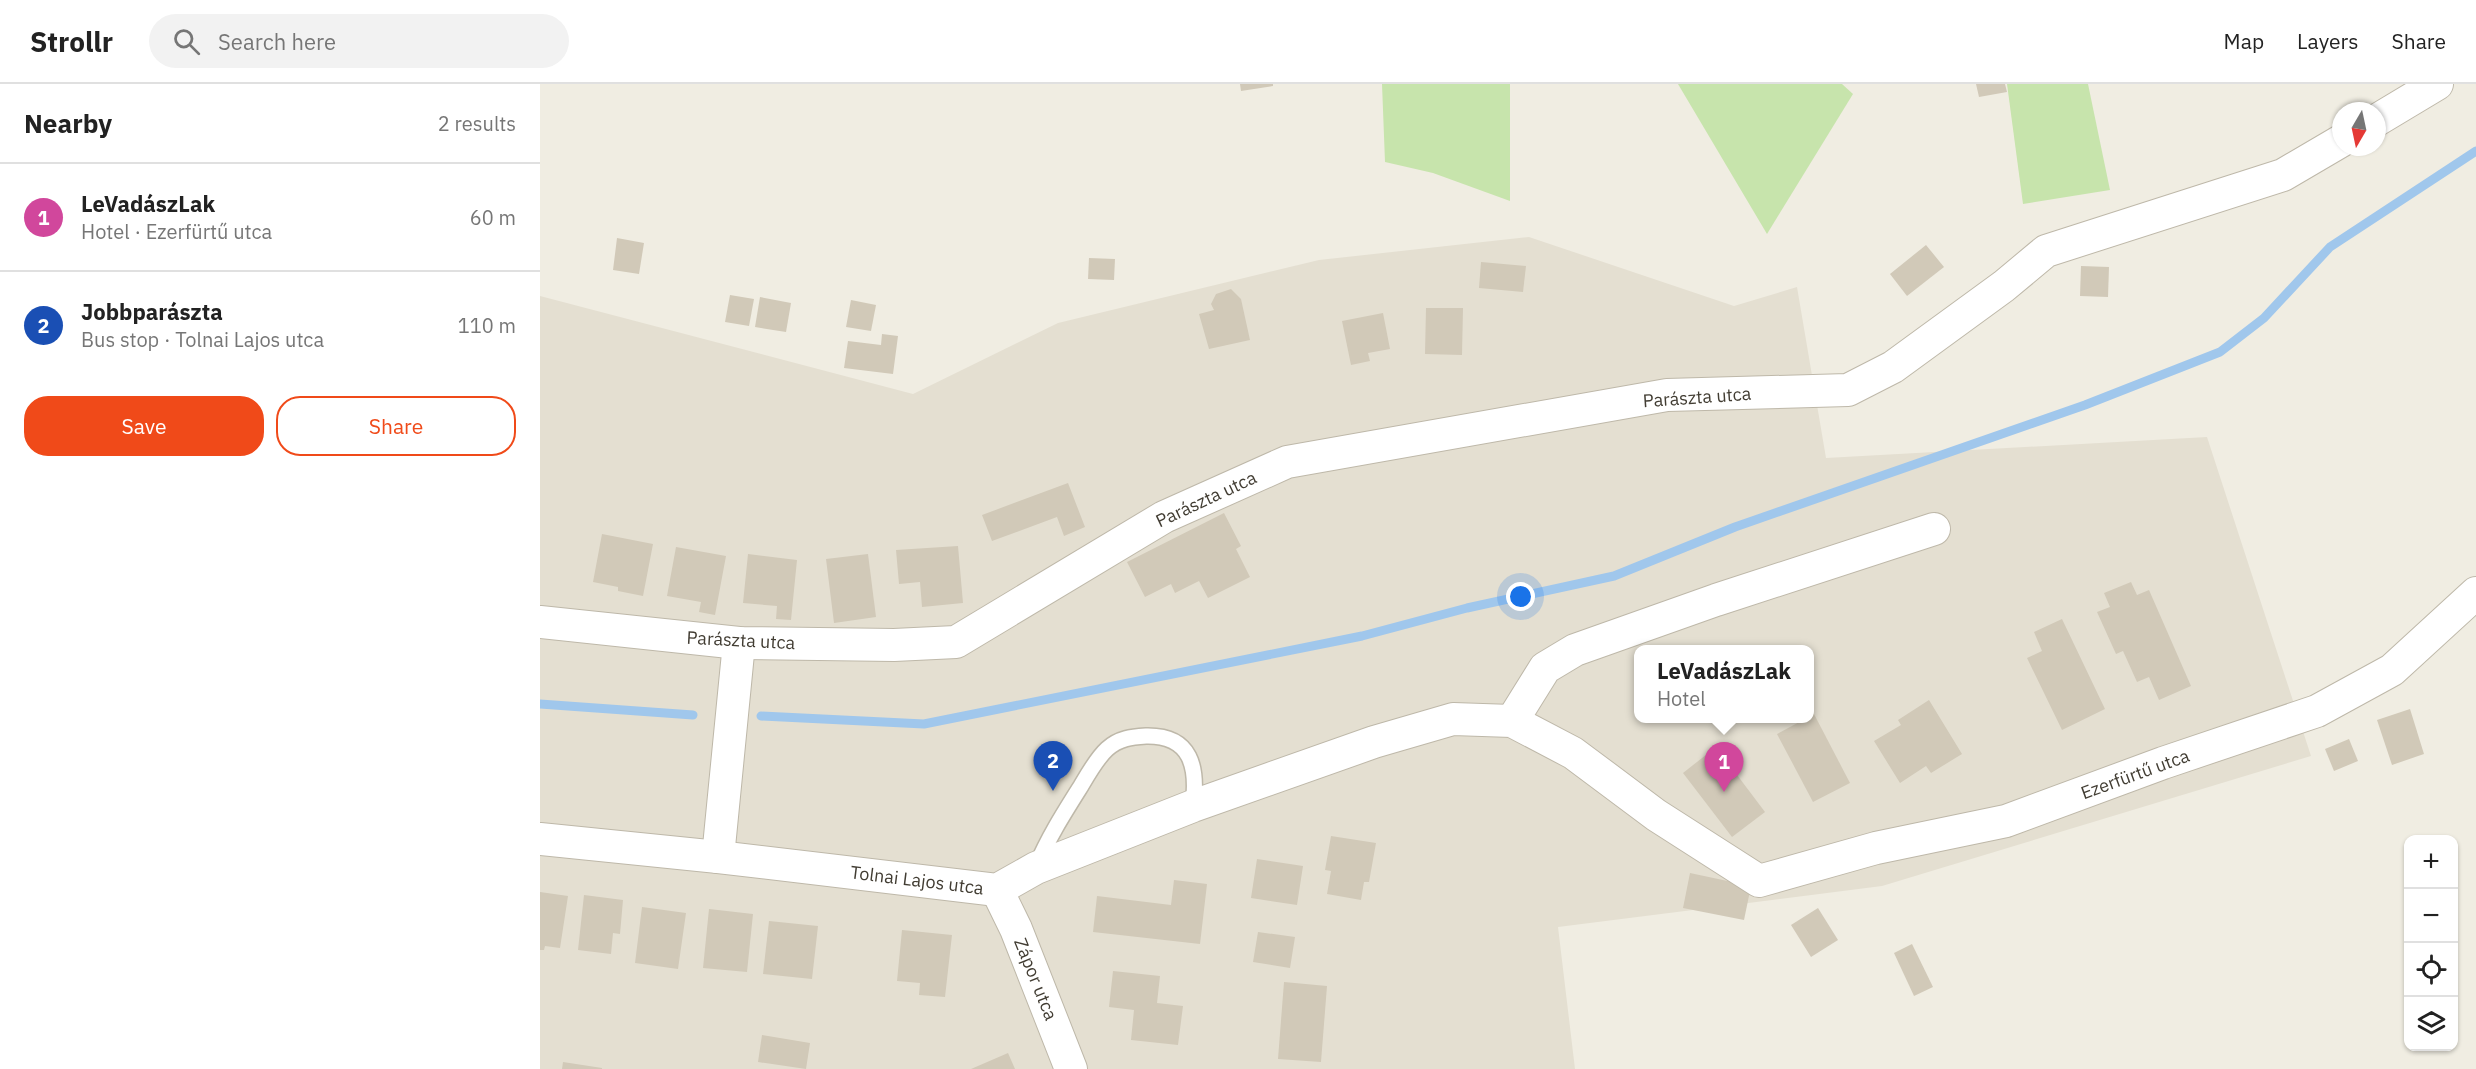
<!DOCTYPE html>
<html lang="en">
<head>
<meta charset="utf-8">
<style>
	:root { --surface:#fff; --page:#f2f2f2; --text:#222; --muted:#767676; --line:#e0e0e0; --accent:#f04a19 }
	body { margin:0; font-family:"IBM Plex Sans",sans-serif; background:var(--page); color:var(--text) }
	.controls { position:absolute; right:18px; bottom:18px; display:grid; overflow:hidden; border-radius:12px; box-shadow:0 2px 4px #0004 }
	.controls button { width:54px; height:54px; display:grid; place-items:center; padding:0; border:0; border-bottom:2px solid var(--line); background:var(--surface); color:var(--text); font:30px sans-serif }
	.compass { position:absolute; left:1792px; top:18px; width:54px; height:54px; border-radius:50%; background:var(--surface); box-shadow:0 2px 4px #0004; rotate:189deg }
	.you { position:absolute; left:981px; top:513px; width:21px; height:21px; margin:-15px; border:4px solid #fff; border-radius:50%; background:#1a73e8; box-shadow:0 0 0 9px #1a73e833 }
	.badge { display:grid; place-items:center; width:39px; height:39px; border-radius:50%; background:var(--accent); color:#fff; font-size:20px; font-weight:700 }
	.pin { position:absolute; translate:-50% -50px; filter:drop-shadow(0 2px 3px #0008) }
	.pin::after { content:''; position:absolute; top:32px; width:21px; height:18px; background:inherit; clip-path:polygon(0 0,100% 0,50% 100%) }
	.popup { position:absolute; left:1094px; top:561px; width:180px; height:78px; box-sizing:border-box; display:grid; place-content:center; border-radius:12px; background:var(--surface); filter:drop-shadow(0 2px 4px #0005); font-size:20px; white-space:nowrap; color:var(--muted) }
	.popup b { font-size:22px; color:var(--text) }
	.popup::after { content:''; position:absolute; left:50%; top:100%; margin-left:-12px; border:12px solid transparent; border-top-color:var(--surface) }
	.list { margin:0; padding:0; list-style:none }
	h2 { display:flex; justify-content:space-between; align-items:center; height:78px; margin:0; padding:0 24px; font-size:26px }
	h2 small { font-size:20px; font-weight:400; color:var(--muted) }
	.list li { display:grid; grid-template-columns:39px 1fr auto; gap:18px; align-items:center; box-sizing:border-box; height:108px; padding:0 24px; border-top:2px solid var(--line) }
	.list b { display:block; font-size:22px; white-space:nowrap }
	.list p { margin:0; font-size:20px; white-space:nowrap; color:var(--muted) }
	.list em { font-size:20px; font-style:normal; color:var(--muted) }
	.actions { display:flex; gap:12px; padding:18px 24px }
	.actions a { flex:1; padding:14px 0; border:2px solid var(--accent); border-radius:24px; text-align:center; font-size:21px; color:var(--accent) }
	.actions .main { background:var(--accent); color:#fff }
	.icon { flex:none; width:33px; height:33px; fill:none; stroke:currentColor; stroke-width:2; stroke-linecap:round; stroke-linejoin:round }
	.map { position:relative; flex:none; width:1936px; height:985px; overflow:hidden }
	header { display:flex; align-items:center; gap:36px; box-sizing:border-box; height:84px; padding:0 30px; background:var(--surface); border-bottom:2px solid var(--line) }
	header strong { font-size:28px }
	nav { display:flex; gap:33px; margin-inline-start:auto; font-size:21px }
	.search { width:420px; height:54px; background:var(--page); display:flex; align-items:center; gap:15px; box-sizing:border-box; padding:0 21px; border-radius:33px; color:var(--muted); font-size:22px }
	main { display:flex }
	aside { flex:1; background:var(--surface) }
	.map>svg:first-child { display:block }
	.residential { fill:#e4dfd1; fill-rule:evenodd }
	.green { fill:#c7e4ac }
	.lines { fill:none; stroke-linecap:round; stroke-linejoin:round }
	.stream { stroke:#a0c7ec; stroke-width:9 }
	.building { fill:#d1c9b8 }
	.lane-casing { stroke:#beb8a9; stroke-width:18 }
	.street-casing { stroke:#beb8a9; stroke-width:34 }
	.lane { stroke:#fff; stroke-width:15 }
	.street { stroke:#fff; stroke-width:32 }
	.labels { text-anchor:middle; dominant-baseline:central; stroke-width:5; stroke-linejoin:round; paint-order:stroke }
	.street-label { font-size:18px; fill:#423d33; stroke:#fff }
</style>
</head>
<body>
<header>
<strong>Strollr</strong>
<div class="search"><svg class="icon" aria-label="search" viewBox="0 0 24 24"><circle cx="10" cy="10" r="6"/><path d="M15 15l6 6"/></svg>Search here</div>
<nav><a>Map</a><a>Layers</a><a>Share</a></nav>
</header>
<main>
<aside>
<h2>Nearby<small>2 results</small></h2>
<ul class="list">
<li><span class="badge" style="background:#d1479c">1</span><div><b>LeVadászLak</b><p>Hotel · Ezerfürtű utca</p></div><em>60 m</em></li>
<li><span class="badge" style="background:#1a4fb4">2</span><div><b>Jobbparászta</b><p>Bus stop · Tolnai Lajos utca</p></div><em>110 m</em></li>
</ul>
<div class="actions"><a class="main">Save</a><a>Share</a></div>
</aside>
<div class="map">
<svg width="1936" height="985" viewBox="0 0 1936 985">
	<rect width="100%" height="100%" fill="#f0ede2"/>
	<path class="residential" d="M989 153 1194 222 1257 203 1286 374 1667 353 1771 672 1342 802 1018 843 1035 985H0V212L373 310 518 239 779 176ZM1098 566H1270V634H1098Z"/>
	<g class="green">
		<path d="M842 0H970V117L893 89 845 78Z"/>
		<path d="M1138 0H1302L1313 10 1227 150Z"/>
		<path d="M1467 0H1548L1570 106 1483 120Z"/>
	</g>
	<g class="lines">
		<g class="stream">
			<path d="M0 620 153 631"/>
			<path d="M221 632 384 640 822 552 927 524 1074 492 1195 443 1545 321 1680 268 1724 234 1790 163 1936 67"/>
		</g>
	</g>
	<g class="building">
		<path d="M700 0H733V2L701 7Z"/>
		<path d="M1436 0H1465L1467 8 1439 13Z"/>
		<path d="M77 154 104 159 99 190 73 186Z"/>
		<path d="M1386 161 1404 183 1367 212 1350 190Z"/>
		<path d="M549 174 575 175 574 196 548 195Z"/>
		<path d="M941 178 986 182 983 208 939 204Z"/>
		<path d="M1541 182 1569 183 1568 213 1540 212Z"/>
		<path d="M691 205 701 215 710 256 669 265 659 230 674 226 671 220 676 210Z"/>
		<path d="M190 211 214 215 209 242 185 238Z"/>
		<path d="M220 213 251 219 246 248 215 243Z"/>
		<path d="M311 216 336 221 331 247 306 243Z"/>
		<path d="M886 224H923L922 271 885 270Z"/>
		<path d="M843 229 850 265 828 269 830 277 811 281 802 237Z"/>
		<path d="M342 250 358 252 353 290 304 284 308 257 341 261Z"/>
		<path d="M528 399 545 443 524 452 517 433 452 457 442 431Z"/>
		<path d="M684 429 701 462 696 465 710 493 668 514 659 497 635 509 631 500 605 513 587 478Z"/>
		<path d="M62 450 113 460 103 512 78 507V503L53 498Z"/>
		<path d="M418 462 423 519 382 523 380 498 359 500 356 466Z"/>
		<path d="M136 463 186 472 175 531 159 528 161 518 127 512Z"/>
		<path d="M208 470 257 476 251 536 236 535 237 522 203 519Z"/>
		<path d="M328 470 336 533 294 539 286 475Z"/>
		<path d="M1591 498 1597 511 1609 506 1651 602 1619 616 1609 593 1597 598 1583 567 1576 570 1557 528 1570 523 1564 509Z"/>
		<path d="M1522 535 1565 625 1522 646 1487 574 1502 567 1494 548Z"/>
		<path d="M1389 616 1422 670 1391 689 1386 682 1360 699 1334 657 1361 641 1358 636Z"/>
		<path d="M1870 625 1884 670 1852 681 1837 636Z"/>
		<path d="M1274 630 1310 699 1273 718 1237 650Z"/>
		<path d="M1809 655 1818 677 1794 687 1785 665Z"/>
		<path d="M1176 663 1225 728 1192 753 1143 689Z"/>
		<path d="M791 752 836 759 829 798H824L821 816 787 810 791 787 785 786Z"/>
		<path d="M717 775 763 782 757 821 711 814Z"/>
		<path d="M1150 789 1211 802 1204 836 1143 824Z"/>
		<path d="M634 796 667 800 660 860 553 848 557 812 631 821Z"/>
		<path d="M0 808 28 812 20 864 5 862 4 866H0Z"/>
		<path d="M44 811 83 816 80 850 73 849 71 870 38 866Z"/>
		<path d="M102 823 146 829 138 885 95 879Z"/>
		<path d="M1278 824 1298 856 1271 873 1251 841Z"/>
		<path d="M169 825 213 830 207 888 163 884Z"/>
		<path d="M229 837 278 842 272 895 223 890Z"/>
		<path d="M362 846 412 851 405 913 379 911 380 899 357 897Z"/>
		<path d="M718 848 755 853 750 884 713 878Z"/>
		<path d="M1372 860 1393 903 1374 912 1354 869Z"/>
		<path d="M573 887 620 892 617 919 643 922 638 961 591 956 594 926 569 923Z"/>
		<path d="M744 898 787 902 781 978 738 975Z"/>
		<path d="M222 951 270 959 266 985 218 978Z"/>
		<path d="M468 969 475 985H431Z"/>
		<path d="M23 978 62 984V985H22Z"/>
	</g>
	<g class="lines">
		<defs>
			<path id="lane" d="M496 783C508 754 524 729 541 702 548 690 557 674 567 665 579 654 592 653 606 652 652 651 658 684 653 722"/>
			<g id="street">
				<path d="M1837 36 1897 0"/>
				<path d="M0 538 199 559 354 561 416 558 624 433 747 378 1127 311 1308 306 1353 283 1464 202 1506 167 1743 91 1801 57"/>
				<path d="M972 637 1005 584 1035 566 1176 516 1394 445"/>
				<path d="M0 755 178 773 457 806 496 784 653 722 834 658 913 635 972 637 1033 669 1116 731 1219 797 1336 764 1466 737 1623 679 1777 627 1852 586 1936 509"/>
				<path d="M178 773 199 559"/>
				<path d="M457 806 476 845 531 985"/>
			</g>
		</defs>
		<use href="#lane" class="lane-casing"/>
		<use href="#street" class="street-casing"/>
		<use href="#lane" class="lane"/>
		<use href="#street" class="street"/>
	</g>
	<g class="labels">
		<g class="street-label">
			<text transform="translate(1157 313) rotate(-4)">Parászta utca</text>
			<text transform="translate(666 415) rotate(-25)">Parászta utca</text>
			<text transform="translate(201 556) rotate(3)">Parászta utca</text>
			<text transform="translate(1595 690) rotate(-20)">Ezerfürtű utca</text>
			<text transform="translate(377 796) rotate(7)">Tolnai Lajos utca</text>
			<text transform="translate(496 895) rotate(68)">Zápor utca</text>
		</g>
	</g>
</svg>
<div class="controls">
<button>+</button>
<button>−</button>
<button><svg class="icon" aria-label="locate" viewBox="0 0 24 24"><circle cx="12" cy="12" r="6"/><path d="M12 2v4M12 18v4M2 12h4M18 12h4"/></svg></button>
<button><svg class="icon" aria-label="layers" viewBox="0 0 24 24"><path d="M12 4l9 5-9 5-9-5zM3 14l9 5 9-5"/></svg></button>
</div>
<svg class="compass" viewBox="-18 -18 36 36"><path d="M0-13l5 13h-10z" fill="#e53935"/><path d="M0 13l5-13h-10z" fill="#767676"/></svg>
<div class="you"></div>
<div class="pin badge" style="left:1184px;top:708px;background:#d1479c">1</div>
<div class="popup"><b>LeVadászLak</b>Hotel</div>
<div class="pin badge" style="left:513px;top:707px;background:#1a4fb4">2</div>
</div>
</main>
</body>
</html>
